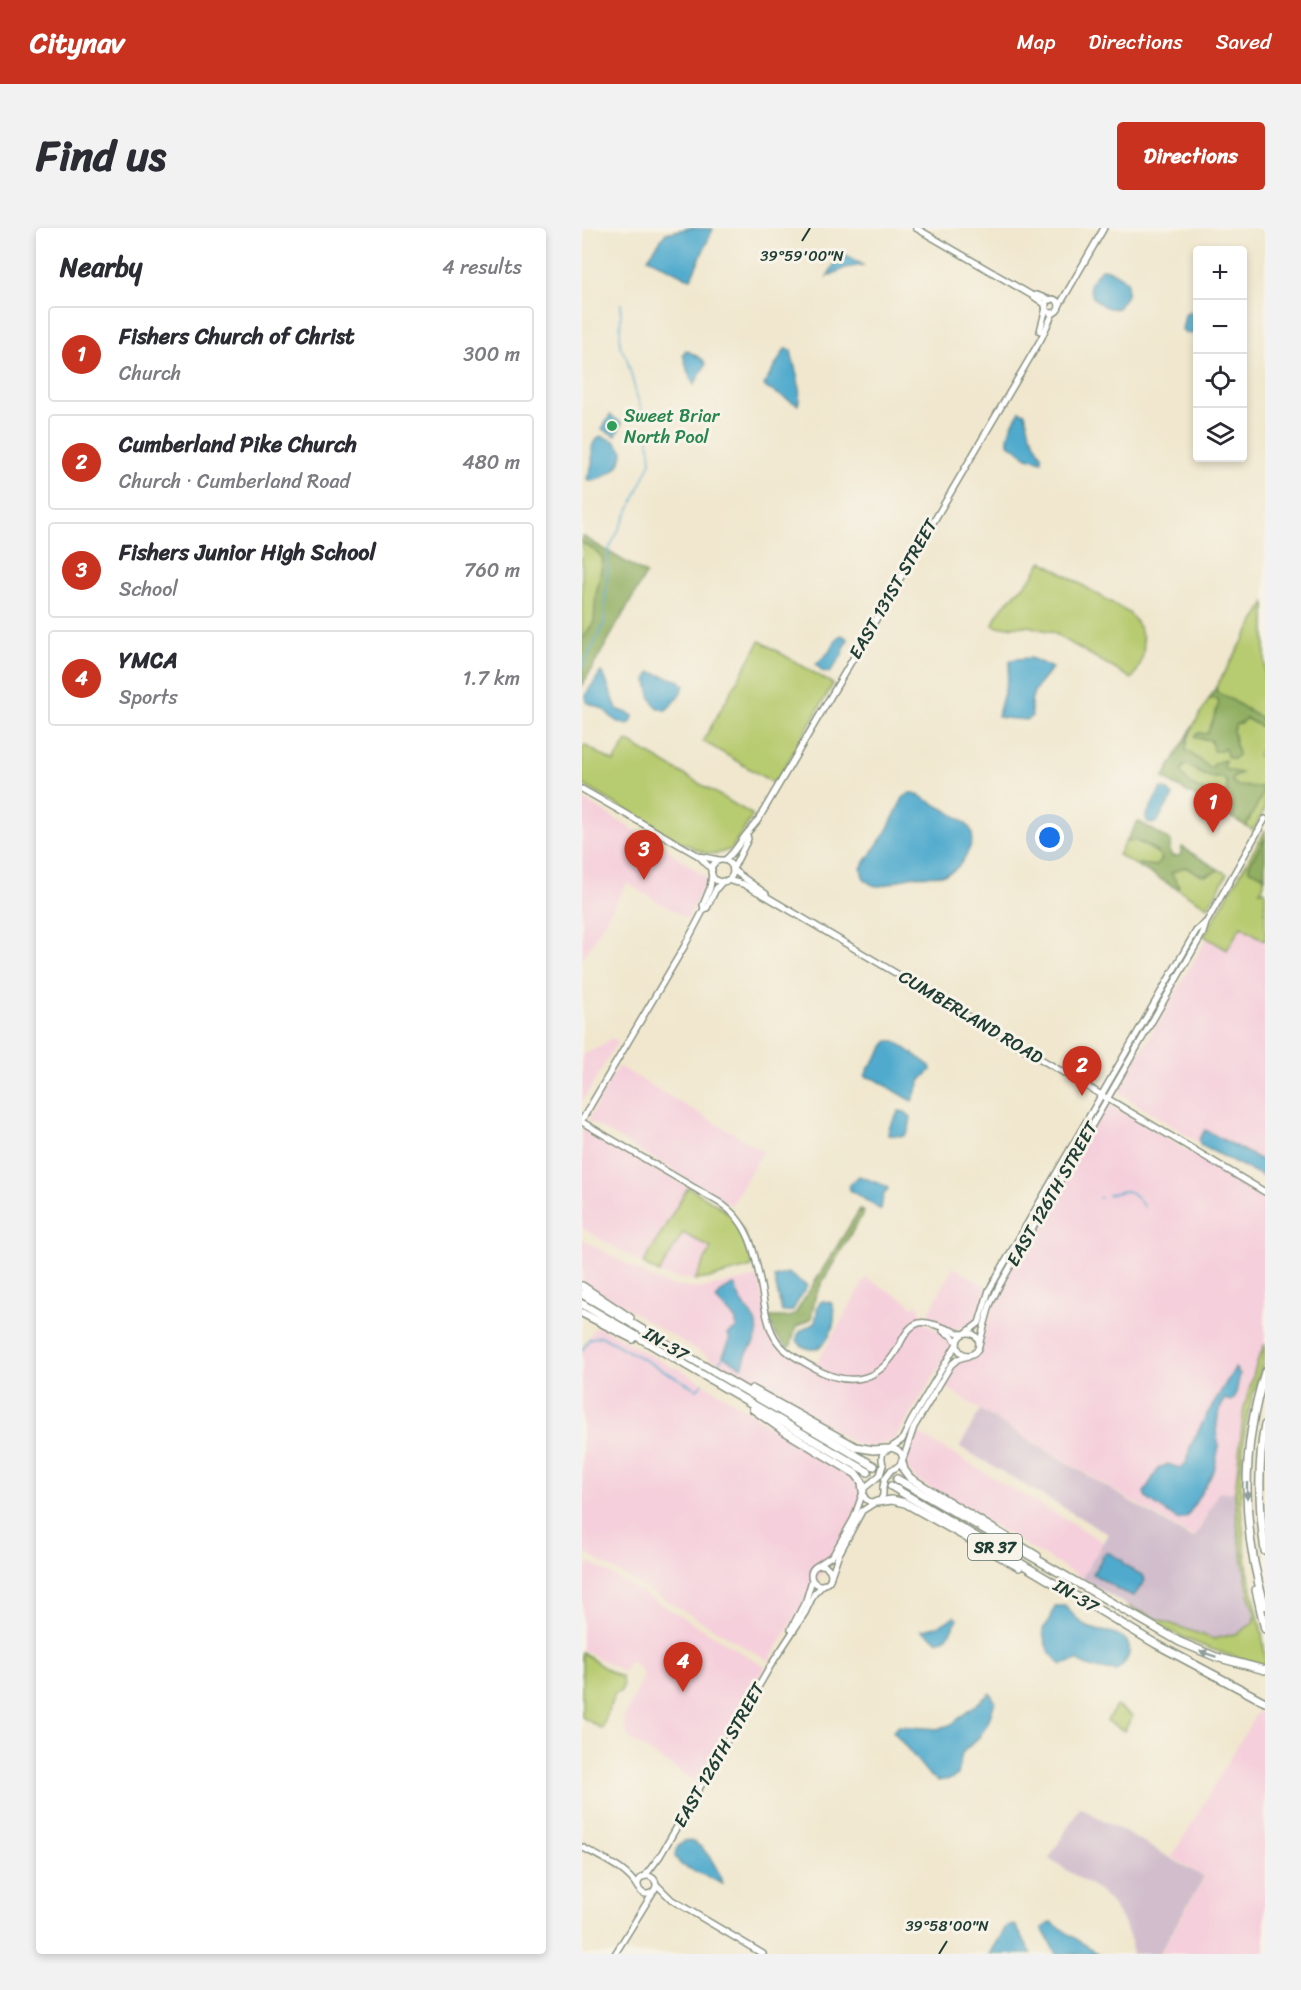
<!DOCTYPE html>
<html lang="en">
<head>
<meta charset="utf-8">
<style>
	:root { --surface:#fff; --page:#f2f2f3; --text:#2b2b33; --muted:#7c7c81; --line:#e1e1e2; --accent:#c8321e }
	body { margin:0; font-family:Sriracha,sans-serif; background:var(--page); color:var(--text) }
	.controls { position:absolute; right:18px; top:18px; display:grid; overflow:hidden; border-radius:6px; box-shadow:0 3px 9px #0003 }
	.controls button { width:54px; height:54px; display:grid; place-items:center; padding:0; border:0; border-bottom:2px solid var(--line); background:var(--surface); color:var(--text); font:30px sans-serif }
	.you { position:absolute; left:468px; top:610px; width:21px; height:21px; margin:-15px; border:4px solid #fff; border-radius:50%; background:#1a73e8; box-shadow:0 0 0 9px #1a73e833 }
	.badge { display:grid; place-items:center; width:39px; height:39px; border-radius:50%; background:var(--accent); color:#fff; font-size:20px; font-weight:700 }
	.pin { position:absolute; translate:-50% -50px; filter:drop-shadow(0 2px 3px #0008) }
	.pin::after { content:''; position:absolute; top:32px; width:21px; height:18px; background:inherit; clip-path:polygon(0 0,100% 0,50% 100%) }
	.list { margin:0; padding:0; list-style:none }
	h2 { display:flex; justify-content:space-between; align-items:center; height:78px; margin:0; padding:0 24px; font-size:26px }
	h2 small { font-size:20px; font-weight:400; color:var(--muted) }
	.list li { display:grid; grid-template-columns:39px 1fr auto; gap:18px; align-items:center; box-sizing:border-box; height:96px; margin:0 12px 12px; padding:0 12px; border:2px solid var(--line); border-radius:6px }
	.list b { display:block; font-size:22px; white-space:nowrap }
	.list p { margin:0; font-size:20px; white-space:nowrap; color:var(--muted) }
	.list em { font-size:20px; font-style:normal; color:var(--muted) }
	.icon { flex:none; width:33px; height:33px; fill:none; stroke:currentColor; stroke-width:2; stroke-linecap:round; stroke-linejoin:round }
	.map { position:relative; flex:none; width:683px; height:1726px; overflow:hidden; border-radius:6px }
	header { display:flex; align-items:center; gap:36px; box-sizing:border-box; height:84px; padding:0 30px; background:var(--accent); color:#fff }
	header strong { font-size:28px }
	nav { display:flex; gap:33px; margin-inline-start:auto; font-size:21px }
	.intro { display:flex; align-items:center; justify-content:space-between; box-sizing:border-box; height:144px; padding:0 36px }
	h1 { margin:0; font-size:42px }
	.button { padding:15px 27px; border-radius:6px; background:var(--accent); color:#fff; font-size:21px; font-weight:700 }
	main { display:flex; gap:36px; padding:0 36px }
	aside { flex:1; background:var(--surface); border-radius:6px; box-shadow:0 3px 9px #0003 }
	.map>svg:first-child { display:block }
	.built { fill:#f5cfdb }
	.industrial { fill:#d1bdcc }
	.green { fill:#b7cb6f; stroke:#6b8452; stroke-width:1.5 }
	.forest { fill:#91af62; stroke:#58764b; stroke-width:1.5; fill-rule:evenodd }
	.water { fill:#4faacd; stroke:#377480; stroke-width:1.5 }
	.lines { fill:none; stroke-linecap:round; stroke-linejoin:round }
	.stream { stroke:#4faacd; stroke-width:1.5 }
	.highway-tunnel { stroke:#c6c5af; stroke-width:7; stroke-dasharray:7 3.5; stroke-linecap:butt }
	.secondary-casing { stroke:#889281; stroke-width:8 }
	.highway-casing { stroke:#889281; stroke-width:10 }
	.secondary { stroke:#fff; stroke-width:5 }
	.highway { stroke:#fff; stroke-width:7 }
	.secondary-bridge-casing { stroke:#889281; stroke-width:8; stroke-linecap:butt }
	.secondary-bridge { stroke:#fff; stroke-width:5 }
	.oneway { fill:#8f9e9a }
	.ticks { fill:none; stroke:#1f3d34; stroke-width:2 }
	.leisure-dot { fill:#2e9e5b; stroke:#f7f3e8; stroke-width:2 }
	.labels { text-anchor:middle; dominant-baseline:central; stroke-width:6; stroke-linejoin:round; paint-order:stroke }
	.shield { fill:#f7f3e8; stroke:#60746a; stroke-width:1.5 }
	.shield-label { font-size:16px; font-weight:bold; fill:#1f3d34 }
	.leisure-label { font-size:18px; fill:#27864d; stroke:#f7f3e8; text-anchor:start }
	.street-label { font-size:18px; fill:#1f3d34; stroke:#f7f3e8 }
	.ticks-label { font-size:15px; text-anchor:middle; fill:#1f3d34; stroke:#f7f3e8; stroke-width:6; stroke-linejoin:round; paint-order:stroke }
</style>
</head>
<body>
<header>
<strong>Citynav</strong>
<nav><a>Map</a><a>Directions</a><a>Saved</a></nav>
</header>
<div class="intro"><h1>Find us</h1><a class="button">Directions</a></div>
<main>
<aside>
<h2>Nearby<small>4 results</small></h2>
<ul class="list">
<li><span class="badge">1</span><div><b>Fishers Church of Christ</b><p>Church</p></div><em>300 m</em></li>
<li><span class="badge">2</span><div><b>Cumberland Pike Church</b><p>Church · Cumberland Road</p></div><em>480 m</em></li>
<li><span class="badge">3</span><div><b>Fishers Junior High School</b><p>School</p></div><em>760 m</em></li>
<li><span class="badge">4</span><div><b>YMCA</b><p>Sports</p></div><em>1.7 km</em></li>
</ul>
</aside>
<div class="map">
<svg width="683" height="1726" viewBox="0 0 683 1726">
	<rect width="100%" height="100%" fill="#f7f3e8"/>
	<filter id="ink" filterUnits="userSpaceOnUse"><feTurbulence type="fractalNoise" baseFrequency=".0167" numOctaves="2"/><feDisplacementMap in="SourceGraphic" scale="12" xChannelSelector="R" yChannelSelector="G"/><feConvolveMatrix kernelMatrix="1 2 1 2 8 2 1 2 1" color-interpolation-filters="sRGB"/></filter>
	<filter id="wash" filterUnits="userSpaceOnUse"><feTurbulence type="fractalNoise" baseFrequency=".008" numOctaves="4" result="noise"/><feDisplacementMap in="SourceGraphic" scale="24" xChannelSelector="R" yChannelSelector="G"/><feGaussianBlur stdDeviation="1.35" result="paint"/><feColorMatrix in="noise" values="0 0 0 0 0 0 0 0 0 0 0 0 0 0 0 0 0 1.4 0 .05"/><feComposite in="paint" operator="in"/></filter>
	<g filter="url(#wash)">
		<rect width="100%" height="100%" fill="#f0e7ce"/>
		<g class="built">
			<path d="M0 571 62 608 69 610 125 650 106 691 45 655 0 732Z"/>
			<path d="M659 698 683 713V952L624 919 537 865 538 860 625 710 645 722Z"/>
			<path d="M29 810 36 813 0 874V827L20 818Z"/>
			<path d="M36 838 181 923 149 977 6 892Z"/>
			<path d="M527 876 683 969V1116L675 1134 662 1180 653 1264 636 1265 612 1310 398 1182 361 1157 374 1135 387 1130 397 1124 410 1077 416 1062 522 879Z"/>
			<path d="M2 900 106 959 61 1036 0 1000V904Z"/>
			<path d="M100 1004 129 1020 113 1052 88 1049 77 1045Z"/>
			<path d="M0 1011 71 1051 89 1058 115 1061 176 1049 189 1103 199 1118 232 1140 284 1050 328 1075 329 1079 336 1077 344 1096 367 1108 372 1116 312 1213 284 1220 268 1213 0 1054Z"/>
			<path d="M371 1039 405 1059 394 1093 384 1102 366 1100 344 1091Z"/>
			<path d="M18 1099 91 1140 93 1138 269 1246 273 1250 282 1275 187 1433 0 1323V1120L13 1100Z"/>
			<path d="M335 1205 521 1314 500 1350 334 1252 319 1234Z"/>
			<path d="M8 1334 184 1439 115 1554 52 1514 44 1505 42 1489 59 1455 61 1447 59 1441 49 1434 46 1436 41 1444 0 1421V1345Z"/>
			<path d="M676 1483 683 1488V1726H578L623 1649 590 1629Z"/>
		</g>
		<g class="industrial">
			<path d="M398 1182 607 1309 613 1310 636 1265 653 1264 656 1304 668 1371 673 1386 671 1395 656 1405 632 1411 581 1393 546 1378 500 1350 526 1306 378 1219Z"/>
			<path d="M498 1579 622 1649 577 1726H550L549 1713 542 1695 528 1674 518 1663 467 1631Z"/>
		</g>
		<g class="green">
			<path d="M0 315C7 318 18 324 21 332L14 367 12 394 0 412Z"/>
			<path d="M460 333 547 385C566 405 566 429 550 451L470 404 446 398 416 399 411 397C416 377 438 364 450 349 454 344 456 338 460 333Z"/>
			<path d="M683 375V493L645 469 635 465 634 459Z"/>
			<path d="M178 413 251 456 193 556 121 513Z"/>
			<path d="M633 470 637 474C636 481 628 500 625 506L616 505 620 509 629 512V515L643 519 656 527 651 503 654 495 663 490 683 501V513L676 527 683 533V581L671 602 664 598 680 567 655 558 649 554 651 550 658 546 645 542 642 538 627 539 604 522C606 503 617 488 627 471Z"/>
			<path d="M45 513 171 587 150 621 134 626 123 625 92 611 0 556V520L2 517 32 534Z"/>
			<path d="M605 536 608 539 641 550 645 554V565L637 569C623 562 605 560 599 543Z"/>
			<path d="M683 603V610L667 641 681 647C683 654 683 657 678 663L683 662V713L659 698 645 722 622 708Z"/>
			<path d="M553 612 577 626 580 631 574 638 559 636 556 638 536 627 544 613Z"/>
			<path d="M602 639C617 644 621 654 636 641L645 646 626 679 595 661 596 658 589 645Z"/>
			<path d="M106 959C142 981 168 992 170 1039L129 1050 113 1052 129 1020 101 1005 77 1045 61 1036Z"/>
			<path d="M683 1116C683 1136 674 1154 669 1174 662 1202 659 1235 659 1265 659 1291 662 1317 666 1343 672 1375 683 1405 683 1437 630 1424 598 1411 551 1382L546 1378 581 1393 632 1411 656 1405 671 1395 673 1386 668 1372 656 1304 653 1264 662 1180 675 1134Z"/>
			<path d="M0 1424C13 1432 26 1445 40 1449L41 1458 39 1463 32 1467 20 1501 0 1489Z"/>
			<path d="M534 1478 551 1488 542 1503 525 1493Z"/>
		</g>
		<g class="forest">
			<path d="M0 308 64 346 0 458V412L12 394 14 367 21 332C18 324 7 318 0 315Z"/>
			<path d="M634 459 635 465 645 469 683 493V501L664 490 659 495 654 496 651 503 656 527 651 531 645 528 643 520 638 523H631L629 512 614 510 613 508 616 505 625 506C628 500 636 481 637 474L633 470 627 471Z"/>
			<path d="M611 498 605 513 604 522 627 539 631 540 632 535 643 532 642 538 645 542 659 545 651 550 650 553 656 558 680 559 682 563 680 567 664 598 581 550ZM605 536C613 544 630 552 641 550L645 554V565L638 569 636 563C620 565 605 559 599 543L602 537Z"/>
			<path d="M556 593 589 613 588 620 589 628H598L600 619 636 641 635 643C616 651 619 644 602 639L589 645 597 658 595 661 556 638 558 636 574 638 580 631C573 619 557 611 544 613Z"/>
			<path d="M683 610V651L681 647 667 642V637Z"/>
			<path d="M278 981 282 984 242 1051 233 1069 229 1091 214 1099 209 1117 205 1120 193 1106 187 1089H207L213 1086Z"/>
		</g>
		<g class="water">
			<path d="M108 0 131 1 109 50H105L66 30 84 5Z"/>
			<path d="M259 24 281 37 263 40 245 49Z"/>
			<path d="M519 41C528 41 539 47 545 54V67L536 80C523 83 505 70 508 55Z"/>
			<path d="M607 83 615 88V106L603 105 600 102 603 87Z"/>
			<path d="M203 121 209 122C212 141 221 158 216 177L184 160 182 157Z"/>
			<path d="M104 122 120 131 124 136 112 157 106 145 101 126Z"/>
			<path d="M438 183 443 185 448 205 460 228V233L445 229 426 215C425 203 432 193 438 183Z"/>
			<path d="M28 187 40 195 34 208 20 201Z"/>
			<path d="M19 208 32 213 41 223C41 239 25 249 10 253L5 251C7 246 9 241 10 236 12 226 5 216 19 208Z"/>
			<path d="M260 407 266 411 259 429 247 445 240 443 234 436 247 424 256 409Z"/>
			<path d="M449 430 470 440C457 457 445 465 450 488L445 492 421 490 416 488C420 469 427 452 428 433L433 431Z"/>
			<path d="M19 444 22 447 35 481 51 487 50 493 46 497 34 493 21 481 4 474V466Z"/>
			<path d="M69 444 98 453 102 458 95 471 84 482C69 482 66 462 65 450Z"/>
			<path d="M579 560 585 562 591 568 575 594 570 596 565 593 564 588Z"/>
			<path d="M328 565H333C346 574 385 590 390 604 393 616 379 639 369 644 359 650 344 646 332 648 321 649 308 658 296 658 290 658 285 654 281 649L279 640 304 604 321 570Z"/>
			<path d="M306 813H313L348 838 349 842 339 852 330 873 295 852 283 848 287 840Z"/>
			<path d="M317 883 323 884 329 889 327 901 322 908 306 907 307 900Z"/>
			<path d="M623 902 683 934V949L618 917 617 911Z"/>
			<path d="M277 948 304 958 306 961 301 968 299 982 268 962 267 957Z"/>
			<path d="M206 1045 225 1058 210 1083 200 1084 192 1049Z"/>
			<path d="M151 1057 154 1058C154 1065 157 1069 161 1075 176 1099 183 1101 165 1125 162 1130 163 1134 160 1139L141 1128 148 1112 146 1106 154 1101V1092L134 1071 140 1063Z"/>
			<path d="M240 1073 248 1074C259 1085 248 1118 233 1121 224 1122 210 1115 217 1105 220 1101 228 1098 233 1095L236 1077Z"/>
			<path d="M653 1140 658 1146 653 1170 649 1173 642 1171 636 1188 634 1204 637 1218 632 1243 605 1289 596 1292 564 1270 562 1264 577 1240 586 1236 598 1240 604 1235 608 1219 625 1186Z"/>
			<path d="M523 1325H527L541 1333V1336C549 1340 553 1345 561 1347L563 1352 552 1368 541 1364 511 1346Z"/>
			<path d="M473 1378H483C489 1384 496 1393 504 1398 512 1403 522 1403 531 1405 555 1413 550 1430 534 1443 522 1441 504 1441 496 1432L480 1437C467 1426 462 1418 461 1401L468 1392Z"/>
			<path d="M372 1388 376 1391 365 1409 357 1413 339 1402C352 1400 362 1397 372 1388Z"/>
			<path d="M408 1465 413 1473 406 1495 397 1509 380 1525 376 1547 369 1551 356 1553 347 1547 311 1503 316 1498 357 1501 370 1496Z"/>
			<path d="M105 1612C123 1615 136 1641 141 1656L99 1637 93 1629C93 1621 98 1615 105 1612Z"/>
			<path d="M469 1694 517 1726H474L460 1700Z"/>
			<path d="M433 1697 450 1726H408L424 1699Z"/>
		</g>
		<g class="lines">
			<g class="stream">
				<path d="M39 75 38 118 45 131 55 169 60 183"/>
				<path d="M0 440 22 396 27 321 49 278 69 234 66 202"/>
				<path d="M526 967C548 960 549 961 562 979"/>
				<path d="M517 970H519"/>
				<path d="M0 1123 7 1111 19 1108 115 1161 121 1155"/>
				<path d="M134 1137 142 1129"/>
			</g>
		</g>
	</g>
	<g filter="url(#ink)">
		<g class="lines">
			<path class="highway-tunnel" d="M292 1238 315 1251"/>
			<defs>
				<g id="secondary">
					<path d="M334 0 451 68 464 77"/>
					<path d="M451 68 455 67 468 72"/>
					<circle cx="470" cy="78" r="7"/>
					<path d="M477 78 522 0"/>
					<path d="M458 103 464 80"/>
					<path d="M0 561 117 628 137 632"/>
					<path d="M117 628 130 642"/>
					<path d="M143 632C151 626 154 620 160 612 164 605 171 599 176 592L459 111 471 85"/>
					<circle cx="140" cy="643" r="11"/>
					<path d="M151 641 166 611 165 607"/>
					<path d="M151 642 184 666"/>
					<path d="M145 652 161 656 187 670 683 964"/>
					<path d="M122 681 121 677 128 660 130 646"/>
					<path d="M0 892 102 719 122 681 125 680 134 661 141 653"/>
					<path d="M0 894 138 975C174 998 175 1041 183 1080 185 1090 187 1101 193 1110 201 1124 218 1132 232 1140 264 1158 294 1156 314 1123 320 1113 325 1098 337 1095 346 1092 370 1103 380 1106"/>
					<path d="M361 1103 370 1108 375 1115"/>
					<circle cx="386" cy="1116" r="11"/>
					<path d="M384 1105 397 1095 407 1062 614 703 623 695"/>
					<path d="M397 1117 408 1077 416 1060 621 705 624 695 683 591"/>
					<path d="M308 1220 320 1212 329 1193 374 1117"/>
					<path d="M321 1231 332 1199 369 1137 376 1131 386 1128"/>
					<path d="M301 1237C299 1229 299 1223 308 1220 325 1223 324 1236 309 1242"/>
					<path d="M291 1253 281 1261C280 1272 289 1277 298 1273L301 1267V1259"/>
					<circle cx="239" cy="1347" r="10"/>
					<path d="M236 1337 251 1327 272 1290 281 1264"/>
					<path d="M249 1348 256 1328 280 1283 294 1274"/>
					<path d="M209 1401 224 1372 230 1352"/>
					<path d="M0 1619C19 1630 46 1641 56 1660"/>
					<circle cx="65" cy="1657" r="9"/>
					<path d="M63 1648 78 1628 189 1437 223 1385 232 1366 241 1357"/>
					<path d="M75 1657 90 1672 181 1726"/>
					<path d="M33 1726 70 1666"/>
				</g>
				<g id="highway">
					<path d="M0 1058 48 1090"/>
					<path d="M0 1066 292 1238"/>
					<path d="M0 1076 286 1244"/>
					<path d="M0 1085 51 1111"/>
					<path d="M683 1144C659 1220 659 1301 683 1378"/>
					<path d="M170 1161 274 1219 291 1222 305 1221"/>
					<path d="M171 1181 199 1201 274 1246 280 1254 281 1263"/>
					<path d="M683 1197C675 1239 677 1281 683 1323"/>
					<path d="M320 1234 322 1242 328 1250 455 1328"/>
					<path d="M315 1251 598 1414 634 1429 683 1442"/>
					<path d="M309 1258 574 1416 683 1474"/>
					<path d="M295 1274 310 1272 323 1275 437 1339"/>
					<path d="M674 1362 683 1401"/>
				</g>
			</defs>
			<use href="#secondary" class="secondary-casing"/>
			<use href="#highway" class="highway-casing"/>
			<use href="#secondary" class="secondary"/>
			<use href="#highway" class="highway"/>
			<defs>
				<g id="secondary-bridge">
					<path d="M291 1253 298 1247 301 1237"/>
					<path d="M301 1259 303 1250 309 1242"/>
				</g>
			</defs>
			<use href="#secondary-bridge" class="secondary-bridge-casing"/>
			<use href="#secondary-bridge" class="secondary-bridge"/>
		</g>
		<defs><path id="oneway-solid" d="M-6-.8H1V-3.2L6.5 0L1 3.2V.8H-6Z" transform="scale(1.5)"/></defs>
		<g class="oneway">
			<use href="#oneway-solid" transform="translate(665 1263) rotate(90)"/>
			<use href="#oneway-solid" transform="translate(626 1426) rotate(-161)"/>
		</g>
	</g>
	<path class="ticks" d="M220 13 228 0M357 1726 365 1713"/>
	<circle class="leisure-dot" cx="30" cy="198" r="6"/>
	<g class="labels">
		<rect class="shield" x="386" y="1306" width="54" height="26" rx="4.5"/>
		<g class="shield-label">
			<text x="413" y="1319">SR 37</text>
		</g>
		<g class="leisure-label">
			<text x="42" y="188">Sweet Briar<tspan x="42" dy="21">North Pool</tspan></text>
		</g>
		<g class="street-label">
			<text transform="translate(311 361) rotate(-60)">EAST 131ST STREET</text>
			<text transform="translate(389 789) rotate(31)">CUMBERLAND ROAD</text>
			<text transform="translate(470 966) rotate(-60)">EAST 126TH STREET</text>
			<text transform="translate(84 1116) rotate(31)">IN-37</text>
			<text transform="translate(494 1368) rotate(31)">IN-37</text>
			<text transform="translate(137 1527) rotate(-60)">EAST 126TH STREET</text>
		</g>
	</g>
	<g class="ticks-label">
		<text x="220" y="33">39°59'00"N</text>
		<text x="365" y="1703">39°58'00"N</text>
	</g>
</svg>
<div class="controls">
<button>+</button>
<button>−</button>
<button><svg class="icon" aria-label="locate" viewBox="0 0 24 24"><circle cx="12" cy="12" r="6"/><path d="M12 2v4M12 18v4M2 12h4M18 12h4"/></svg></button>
<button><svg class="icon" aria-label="layers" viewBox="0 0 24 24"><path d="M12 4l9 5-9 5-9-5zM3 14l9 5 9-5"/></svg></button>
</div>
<div class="you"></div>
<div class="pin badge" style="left:631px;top:605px">1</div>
<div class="pin badge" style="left:500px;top:868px">2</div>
<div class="pin badge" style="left:62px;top:652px">3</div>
<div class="pin badge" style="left:101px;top:1464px">4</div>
</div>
</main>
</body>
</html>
